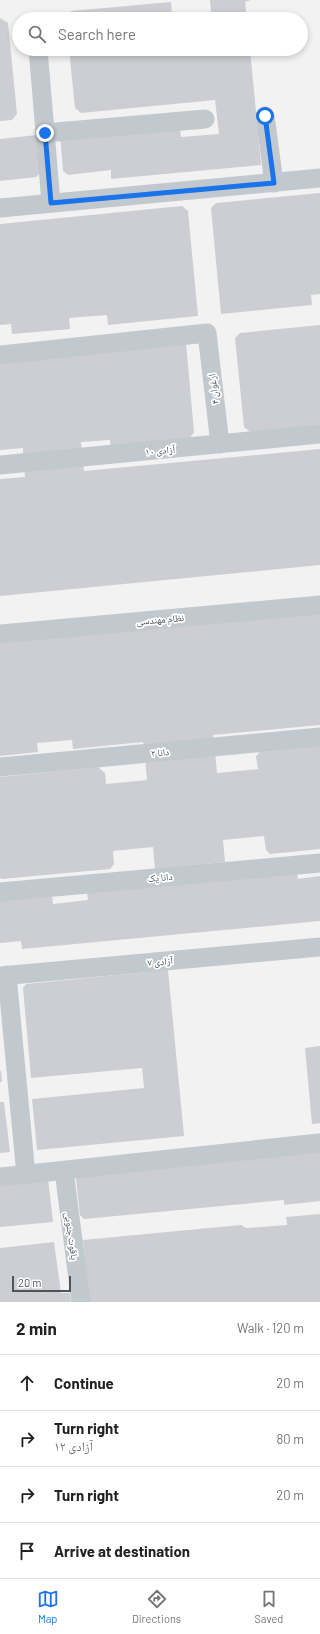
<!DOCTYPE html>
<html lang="en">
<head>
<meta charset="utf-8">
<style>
	:root { --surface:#fff; --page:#f2f2f2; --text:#222; --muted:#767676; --line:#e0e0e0; --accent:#1a73e8 }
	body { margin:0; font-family:Barlow,"Noto Naskh Arabic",sans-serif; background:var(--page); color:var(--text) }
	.scale { position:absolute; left:12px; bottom:10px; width:59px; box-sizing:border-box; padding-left:4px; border:2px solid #4b555d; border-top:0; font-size:11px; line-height:14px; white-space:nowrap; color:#4b555d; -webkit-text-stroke:3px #fff; paint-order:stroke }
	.stop { position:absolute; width:12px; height:12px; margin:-9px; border:3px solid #1a73e8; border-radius:50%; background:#fff }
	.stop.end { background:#1a73e8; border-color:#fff; box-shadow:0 1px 4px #0008 }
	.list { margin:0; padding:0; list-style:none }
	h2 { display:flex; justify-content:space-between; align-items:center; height:52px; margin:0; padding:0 16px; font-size:17px }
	h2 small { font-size:13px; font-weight:400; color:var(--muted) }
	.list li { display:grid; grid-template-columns:26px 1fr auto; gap:12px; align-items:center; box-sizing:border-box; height:56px; padding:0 16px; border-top:1px solid var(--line) }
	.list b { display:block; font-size:15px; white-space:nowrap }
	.list p { margin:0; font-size:13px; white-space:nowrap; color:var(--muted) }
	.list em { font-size:13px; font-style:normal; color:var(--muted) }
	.icon { flex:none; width:22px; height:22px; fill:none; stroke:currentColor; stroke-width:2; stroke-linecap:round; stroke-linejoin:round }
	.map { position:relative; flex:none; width:320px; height:1302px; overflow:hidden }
	.search { position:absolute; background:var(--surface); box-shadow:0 2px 6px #0003; left:12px; right:12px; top:12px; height:44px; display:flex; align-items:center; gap:10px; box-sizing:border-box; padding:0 14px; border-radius:22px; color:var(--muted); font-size:15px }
	.sheet { height:276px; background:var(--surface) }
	nav { display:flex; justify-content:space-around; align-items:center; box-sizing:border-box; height:56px; border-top:1px solid var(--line); background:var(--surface); font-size:11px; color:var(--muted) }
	nav a { display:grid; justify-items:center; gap:2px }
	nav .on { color:var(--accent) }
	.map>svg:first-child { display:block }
	.building { fill:#ccced3 }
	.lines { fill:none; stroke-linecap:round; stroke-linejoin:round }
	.minor { stroke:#c1c9ce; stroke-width:19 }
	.route { stroke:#1a73e8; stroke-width:5 }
	.labels { text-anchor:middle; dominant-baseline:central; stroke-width:3.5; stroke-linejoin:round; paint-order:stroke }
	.street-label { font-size:10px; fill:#4b555d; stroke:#fff }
</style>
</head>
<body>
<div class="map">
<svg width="320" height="1302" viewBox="0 0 320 1302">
	<rect width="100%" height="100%" fill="#f3f2f2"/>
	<g class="building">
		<path d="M210 0H251L245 2 247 19H66L71 11 171 2 172 17 211 14Z"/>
		<path d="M0 18 8 23 17 114 12 120 0 121Z"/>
		<path d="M69 49H250L261 165 111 179V170L68 175 63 171 60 133 179 121 181 137 219 134 215 100 81 113 75 108Z"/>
		<path d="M37 135 40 173 36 177 0 181V139Z"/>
		<path d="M320 193V294L311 295 312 305 221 314 211 208 216 203Z"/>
		<path d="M182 206 188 211 198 316 108 325 107 315 69 318 70 329 12 334 11 324 0 325V224Z"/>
		<path d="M320 325V428L250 432 244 427 235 338 240 333Z"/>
		<path d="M186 343 194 432 190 438 111 448 110 440 81 442 82 451 23 457V448L0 450V356Z"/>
		<path d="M320 449V565L0 596V479L25 477 24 468 83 463 84 471Z"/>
		<path d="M320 612V725L213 735 214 740 144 747 143 742 73 749 72 740 37 743 38 752 0 756V643Z"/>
		<path d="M320 746V849L270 854 266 850 264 836 223 840 225 862 155 869 153 847 113 851 114 864 110 869 2 879 0 878V777L98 767 105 773 106 784 147 780 145 758 215 751 217 773 258 769 256 756 260 752Z"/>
		<path d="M297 871 298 879 320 876V921L22 949 21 941 0 943V900L52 895 53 904 88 900 87 892Z"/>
		<path d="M168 970 184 1136 37 1150 32 1099 144 1088 142 1068 31 1078 23 988 26 984Z"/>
		<path d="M320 1046V1123L312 1124 305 1048Z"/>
		<path d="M0 1071H1L2 1082H0Z"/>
		<path d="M0 1102H4L10 1152 0 1153Z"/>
		<path d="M320 1152V1201L284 1205V1200L84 1219 80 1215 76 1180 80 1175Z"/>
		<path d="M48 1178 53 1222 0 1227V1183Z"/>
		<path d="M320 1214V1302H89L83 1240 241 1225 246 1228 287 1225 286 1217Z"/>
		<path d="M54 1242 61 1293H70L71 1302H0V1248Z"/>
	</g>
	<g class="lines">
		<g class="minor">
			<path d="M38 49 51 203"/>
			<path d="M265 116 274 183"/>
			<path d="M45 133 205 119"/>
			<path d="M0 208 320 178"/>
			<path d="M0 355 207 333 220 444"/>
			<path d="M0 465 320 434"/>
			<path d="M0 634 320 605"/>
			<path d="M0 767 320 737"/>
			<path d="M0 892 320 863"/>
			<path d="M7 975 26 1175"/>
			<path d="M0 976 320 947"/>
			<path d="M64 1171 81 1302"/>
			<path d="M0 1177 319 1143"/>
		</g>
	</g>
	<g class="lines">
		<path class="route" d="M45 133 51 203 274 183 265 116"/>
	</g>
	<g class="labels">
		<g class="street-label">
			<text transform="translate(213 389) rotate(-97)">ارغوان ۴</text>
			<text transform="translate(160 450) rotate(-5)">آزادی ۱۰</text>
			<text transform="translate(160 619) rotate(-5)">نظام مهندسی</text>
			<text transform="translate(160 752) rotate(-5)">دانا ۲</text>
			<text transform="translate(160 877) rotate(-5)">دانا یک</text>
			<text transform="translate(160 961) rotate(-5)">آزادی ۷</text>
			<text transform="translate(72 1236) rotate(82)">یاقوت جنوبی</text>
		</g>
	</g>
</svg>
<div class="scale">20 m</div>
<div class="stop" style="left:265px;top:116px"></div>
<div class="stop end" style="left:45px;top:133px"></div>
<div class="search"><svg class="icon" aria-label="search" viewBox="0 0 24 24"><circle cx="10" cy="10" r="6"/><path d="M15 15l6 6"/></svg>Search here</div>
</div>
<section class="sheet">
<h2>2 min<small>Walk · 120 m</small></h2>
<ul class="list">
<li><svg class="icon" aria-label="ahead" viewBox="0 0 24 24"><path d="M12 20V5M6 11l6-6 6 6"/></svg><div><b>Continue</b></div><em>20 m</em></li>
<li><svg class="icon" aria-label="right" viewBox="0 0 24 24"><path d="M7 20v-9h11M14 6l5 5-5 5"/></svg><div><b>Turn right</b><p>آزادی ۱۲</p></div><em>80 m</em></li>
<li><svg class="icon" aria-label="right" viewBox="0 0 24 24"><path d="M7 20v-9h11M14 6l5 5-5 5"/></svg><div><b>Turn right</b></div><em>20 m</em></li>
<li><svg class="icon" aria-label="arrive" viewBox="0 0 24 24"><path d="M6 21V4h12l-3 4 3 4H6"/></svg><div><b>Arrive at destination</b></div></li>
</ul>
</section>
<nav>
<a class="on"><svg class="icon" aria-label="map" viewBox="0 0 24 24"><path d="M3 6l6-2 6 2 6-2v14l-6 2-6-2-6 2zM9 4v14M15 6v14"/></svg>Map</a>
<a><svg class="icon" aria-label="directions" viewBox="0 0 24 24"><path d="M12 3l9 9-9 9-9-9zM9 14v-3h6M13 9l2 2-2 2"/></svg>Directions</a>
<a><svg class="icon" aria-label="saved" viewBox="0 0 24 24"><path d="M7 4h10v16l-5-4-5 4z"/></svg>Saved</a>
</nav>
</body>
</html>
